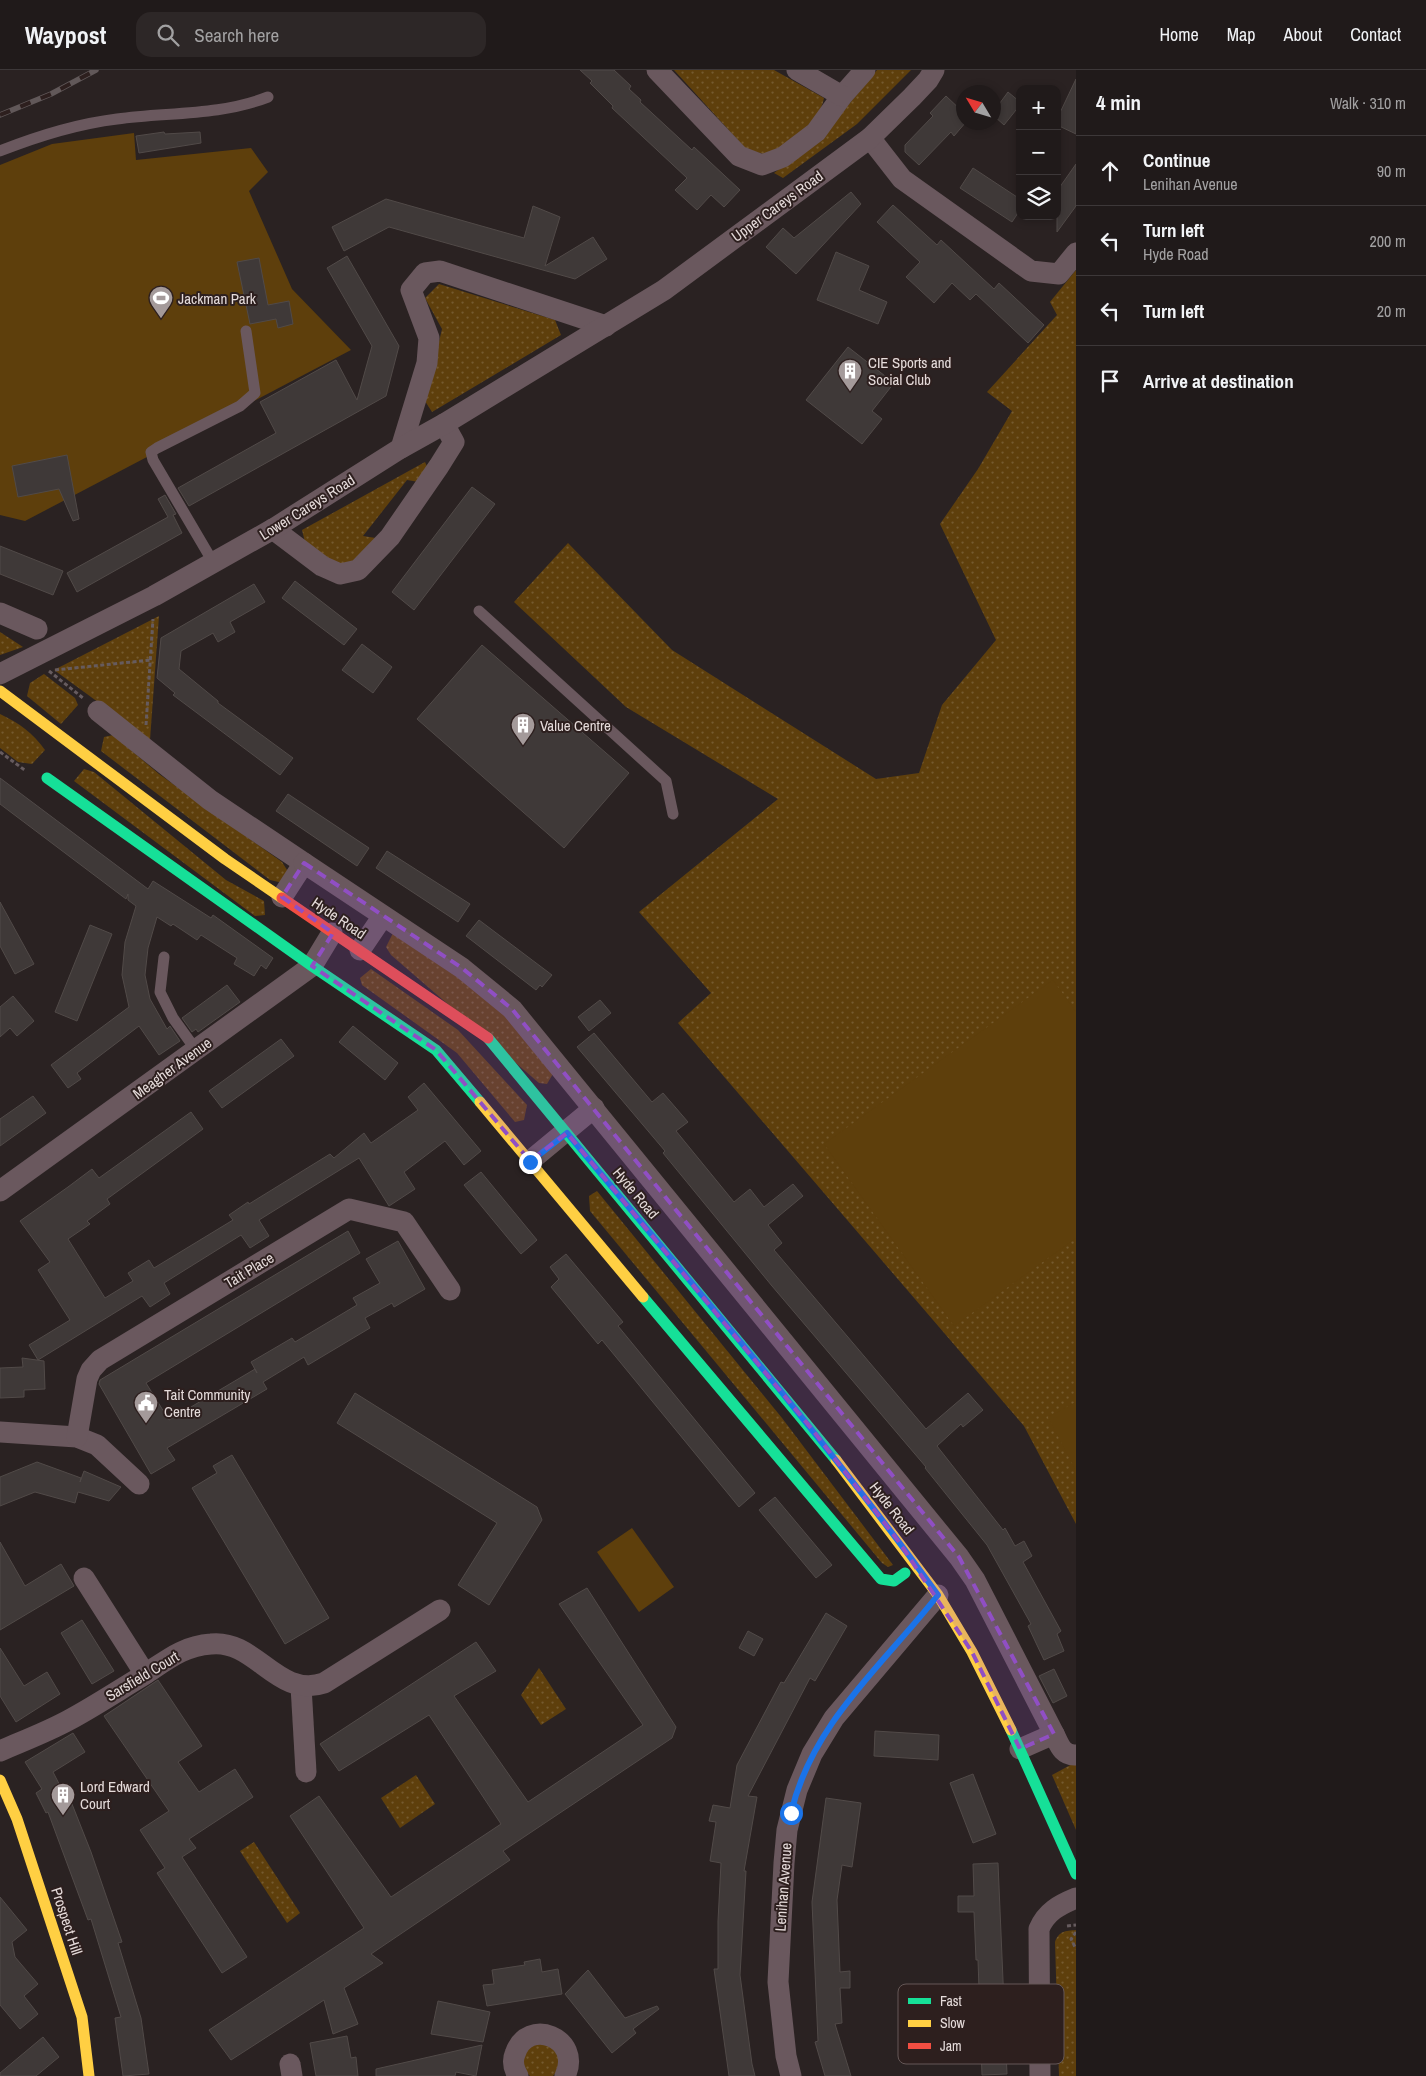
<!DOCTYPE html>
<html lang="en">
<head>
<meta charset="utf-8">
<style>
	:root { --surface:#201a1a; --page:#2d2727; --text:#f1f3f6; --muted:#a2a1a2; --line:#3d3839 }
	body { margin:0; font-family:"Archivo Narrow",sans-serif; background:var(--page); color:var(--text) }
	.controls { position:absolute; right:15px; top:15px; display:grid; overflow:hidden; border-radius:10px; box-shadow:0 2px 8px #0003 }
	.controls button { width:45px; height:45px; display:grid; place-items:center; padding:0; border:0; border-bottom:1px solid var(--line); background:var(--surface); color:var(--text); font:25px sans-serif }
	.compass { position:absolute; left:956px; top:15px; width:45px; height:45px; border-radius:50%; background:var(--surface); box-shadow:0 2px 8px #0003; rotate:308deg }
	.stop { position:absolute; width:15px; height:15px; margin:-11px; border:4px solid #1a73e8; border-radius:50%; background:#fff }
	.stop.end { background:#1a73e8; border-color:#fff; box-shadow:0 1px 5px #0008 }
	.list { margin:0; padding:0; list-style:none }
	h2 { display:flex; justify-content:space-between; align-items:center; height:65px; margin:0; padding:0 20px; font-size:21px }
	h2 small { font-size:16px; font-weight:400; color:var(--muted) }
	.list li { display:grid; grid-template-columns:32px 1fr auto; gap:15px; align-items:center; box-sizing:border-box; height:70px; padding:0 20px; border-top:1px solid var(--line) }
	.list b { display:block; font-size:19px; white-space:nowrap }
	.list p { margin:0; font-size:16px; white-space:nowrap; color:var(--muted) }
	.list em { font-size:16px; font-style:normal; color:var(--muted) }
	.icon { flex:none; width:28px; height:28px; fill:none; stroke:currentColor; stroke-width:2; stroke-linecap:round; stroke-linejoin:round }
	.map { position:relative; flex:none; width:1076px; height:2006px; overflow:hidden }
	header { display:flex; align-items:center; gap:30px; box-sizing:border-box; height:70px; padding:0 25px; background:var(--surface); border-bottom:1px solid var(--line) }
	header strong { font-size:24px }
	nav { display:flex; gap:28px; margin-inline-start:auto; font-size:18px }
	.search { width:350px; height:45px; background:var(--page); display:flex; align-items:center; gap:12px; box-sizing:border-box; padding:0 18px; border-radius:15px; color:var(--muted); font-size:19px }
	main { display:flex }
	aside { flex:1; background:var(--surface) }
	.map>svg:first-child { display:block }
	.grass { fill:url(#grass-dots) }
	.garden { fill:#5e3f0c }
	.building { fill:#3f3938; stroke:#514a48 }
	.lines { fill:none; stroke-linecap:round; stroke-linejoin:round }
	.path { stroke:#665b5e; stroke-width:3; stroke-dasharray:4 2.5; stroke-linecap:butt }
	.lane { stroke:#6a585e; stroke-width:11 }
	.street { stroke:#6a585e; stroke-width:21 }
	.fast { stroke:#16e098; stroke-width:11 }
	.slow { stroke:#ffcf43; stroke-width:11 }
	.jam { stroke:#f24e42; stroke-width:11 }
	.rail-casing { stroke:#615859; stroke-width:5.5 }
	.rail { stroke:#2d1f1e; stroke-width:4; stroke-dasharray:11; stroke-linecap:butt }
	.route { stroke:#1a73e8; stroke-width:6 }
	.marked { fill:#904fc4; fill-opacity:0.2; stroke:#904fc4; stroke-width:4; stroke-dasharray:10 6; stroke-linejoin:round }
	.labels { text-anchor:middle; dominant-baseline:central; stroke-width:4; stroke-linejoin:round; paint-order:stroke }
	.street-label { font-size:15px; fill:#e5dbda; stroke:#2d1f1e }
	.poi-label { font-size:15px; fill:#e5dbda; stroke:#2d1f1e; text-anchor:start }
	.key { fill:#2d1f1e; stroke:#645756; stroke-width:1 }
	.key-label { font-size:14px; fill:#e5dbda }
</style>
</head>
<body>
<header>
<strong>Waypost</strong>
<div class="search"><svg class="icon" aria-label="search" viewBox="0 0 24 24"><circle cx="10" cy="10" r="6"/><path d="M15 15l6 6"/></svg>Search here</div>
<nav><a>Home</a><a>Map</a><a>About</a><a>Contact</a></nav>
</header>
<main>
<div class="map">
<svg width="1076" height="2006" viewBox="0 0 1076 2006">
	<defs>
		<pattern id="grass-dots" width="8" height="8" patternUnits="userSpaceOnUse" patternTransform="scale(1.25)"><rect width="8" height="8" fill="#5e3f0c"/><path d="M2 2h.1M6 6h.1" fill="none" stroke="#755a2f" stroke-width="1.8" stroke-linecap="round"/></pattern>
	</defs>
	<rect width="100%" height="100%" fill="#2a2222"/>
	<g class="grass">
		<path d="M674 0H774L824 28C820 53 788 71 770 86L746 79Z"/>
		<path d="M877 0H911L857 54 783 108 774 103 820 69Z"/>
		<path d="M1076 200V1454L1024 1356 678 953 711 923 639 842 778 729 626 637 514 532 568 473 672 580 876 709 919 703 942 635 996 570 940 454 978 399 1012 341 987 322 1057 245 1050 232Z"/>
		<path d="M439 214 555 250 561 265 432 342 425 331 442 259 425 228Z"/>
		<path d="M425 392 431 405 425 413 407 410 363 466 382 469 344 499 305 472 302 460Z"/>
		<path d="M159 546 150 670 54 600Z"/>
		<path d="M0 562 23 577 0 585Z"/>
		<path d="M44 604 75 628 78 635 61 654 27 626 30 613Z"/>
		<path d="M0 644C19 653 33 663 45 680L32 694 18 692 0 678Z"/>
		<path d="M113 665 159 704 282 792 289 803 283 813 270 810 101 681 104 667Z"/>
		<path d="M84 699 94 702 226 810 264 831 265 845 255 846 74 711Z"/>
		<path d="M394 861 496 931 554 1002 547 1014 539 1013 391 885 386 877Z"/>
		<path d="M371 899 458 960 527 1035 524 1050 515 1052 457 983 362 915 360 908Z"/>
		<path d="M597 1121 782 1348 893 1495 888 1497 882 1493 590 1141 589 1126Z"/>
		<path d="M539 1598 566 1639 541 1655 521 1625Z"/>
		<path d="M1076 1692V1760L1052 1705Z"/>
		<path d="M416 1705 435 1734 400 1758 381 1728Z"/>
		<path d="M254 1772 300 1843 287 1853 240 1781Z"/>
		<path d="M1076 1860V2006H1059L1055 1872C1059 1861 1065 1861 1076 1860Z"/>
		<path d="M544 1972 558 1982V2000L553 2006H530C524 2000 519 1985 527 1978 531 1975 539 1974 544 1972Z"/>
	</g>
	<g class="garden">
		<path d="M134 63 136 90 251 78 268 102 249 121 292 219 351 280 25 451 0 445V95L52 74Z"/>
		<path d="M1053 910 1076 942V1168L954 1256 824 1074Z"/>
		<path d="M1076 1332V1401L1048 1347Z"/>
		<path d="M632 1458 674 1517 639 1542 597 1482Z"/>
	</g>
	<g class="building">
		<path d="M580 0H614L631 16 629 19 641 30 640 32 692 80 694 77 740 120 724 137 711 125 697 140 675 120 687 108 612 38 613 36 590 13 592 11Z"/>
		<path d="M1076 9V64L1057 55V49Z"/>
		<path d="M1008 22 1020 32V35L1004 55 994 46V41Z"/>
		<path d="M946 26 964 43V52H966L954 66 951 62 919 95 905 82V75L933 46 930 43Z"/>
		<path d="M164 62 165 64 200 62 201 73 139 83 136 66Z"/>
		<path d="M1076 94V136L1057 162V121Z"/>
		<path d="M973 98 1020 129V140L1012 152 960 118Z"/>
		<path d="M851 122 861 134 796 204 766 177 783 158 794 168Z"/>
		<path d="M386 129 524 168 533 136 560 147 545 196 593 167 607 189 575 209 389 157 344 181 332 157Z"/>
		<path d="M893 135 937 175 941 170 994 219 999 213 1044 255 1028 273 976 224 970 230 952 213 934 233 906 207 920 192 877 152Z"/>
		<path d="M836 182 869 196 859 220 887 232 878 254 817 230Z"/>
		<path d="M347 186 399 276 386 326 189 436 178 418 276 363 260 332 336 290 357 330 372 276 327 198Z"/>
		<path d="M259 188 268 235 289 231 293 254 278 258 276 249 250 254 237 192Z"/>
		<path d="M848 277 894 313 872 341 882 349 862 374 806 330Z"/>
		<path d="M67 385 79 449 73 451 59 419 18 427 12 396Z"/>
		<path d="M472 417 495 434 414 540 392 522Z"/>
		<path d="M165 425 176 444 173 445 182 463 77 522 67 503 168 447 158 429Z"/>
		<path d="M0 476 63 501 53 525 0 504Z"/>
		<path d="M295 511 357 559 344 575 282 528Z"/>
		<path d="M254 514 265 532 230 552 235 562 218 572 213 563 181 581 179 599 218 631V633L293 688 280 705 173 625 175 623 157 608 161 568Z"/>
		<path d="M362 574 392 597 373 623 342 600Z"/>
		<path d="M482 575 629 703 564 778 417 649Z"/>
		<path d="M0 708 148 819 153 811 211 848 213 845 273 888 266 899 261 895 254 906 234 894 237 888 201 865 197 870 173 854 171 856 157 847 148 878 145 905 150 929 167 959 170 956 180 971 159 985 139 956 77 1003 81 1009 68 1018 51 995 129 937 122 905 125 872 136 836 128 830V824L126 829 0 734Z"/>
		<path d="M288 724 369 778 357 796 276 741Z"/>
		<path d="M387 781 470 834 458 852 376 798Z"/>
		<path d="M0 832 34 894 15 904 0 876Z"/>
		<path d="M479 850 552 905 542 917 540 915 536 920 466 866Z"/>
		<path d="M90 855 112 864 77 951 55 942Z"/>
		<path d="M227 915 240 932 198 962 196 959 192 962 182 948Z"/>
		<path d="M13 926 34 951 17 966 10 958 0 967V937Z"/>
		<path d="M600 930 611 943 589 961 578 947Z"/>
		<path d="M353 956 398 993 385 1010 339 972Z"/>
		<path d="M594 963 652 1032 663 1023 688 1052 676 1061 734 1132 750 1119 764 1137 793 1114 803 1126 768 1155 782 1173 774 1180 926 1359 968 1323 983 1340 963 1357 961 1354 937 1376 1003 1460 1005 1458 1015 1476 1024 1471 1032 1486 1023 1492 1061 1561 1057 1564 1064 1581 1044 1590 1028 1556 1031 1554 987 1475 925 1398 926 1397 772 1216 663 1083 665 1081 577 977Z"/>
		<path d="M281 969 294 986 222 1038 209 1021Z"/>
		<path d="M424 1013 481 1081 464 1095 445 1071 404 1102 415 1119 389 1136 359 1088 259 1150 269 1166 250 1178 241 1165 164 1213 170 1224 150 1237 142 1226 38 1290 29 1275 70 1250 38 1200 50 1192 20 1151 68 1117 92 1099 99 1108 191 1042 203 1059 107 1129 110 1134 87 1151 90 1154 68 1169 105 1228 133 1211 128 1203 149 1190 154 1198 233 1150 229 1145 248 1132 249 1134 330 1084 334 1088 364 1063 371 1073 418 1040 408 1027Z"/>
		<path d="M33 1026 46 1043 0 1076V1049Z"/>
		<path d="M481 1102 537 1170 521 1184 464 1115Z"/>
		<path d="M348 1161 360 1183 146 1313 169 1350 255 1299 257 1303 251 1292 292 1268 295 1272 357 1235 353 1228 380 1213 366 1189 398 1171 425 1219 394 1237 392 1233 365 1248 370 1258 308 1295 304 1287 263 1312 267 1319 167 1378 175 1390 151 1404 99 1314 100 1310Z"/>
		<path d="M566 1184 623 1252 618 1256 755 1423 739 1437 602 1270 598 1274 551 1217 559 1209 550 1197Z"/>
		<path d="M22 1288 44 1291 45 1319 24 1320V1327L0 1328V1298L23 1297Z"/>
		<path d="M355 1323 537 1437 542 1450 489 1535 458 1515 497 1453 337 1353Z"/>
		<path d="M232 1385 329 1548 285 1574 192 1418 217 1403 213 1396Z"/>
		<path d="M37 1392 81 1408 80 1412 84 1401 121 1417 109 1431 78 1422 75 1433 35 1422 0 1436V1407Z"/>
		<path d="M775 1427 832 1495 816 1508 759 1440Z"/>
		<path d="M0 1472 25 1516 61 1494 74 1516 0 1560Z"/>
		<path d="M587 1518 676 1657 672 1668 503 1781 510 1790 371 1884 383 1893 344 1918 358 1954 333 1964 324 1930 231 1990 209 1960 364 1858 290 1746 319 1726 391 1827 501 1754 429 1645 339 1701 320 1674 476 1572 496 1601 454 1626 528 1732 643 1655 559 1534Z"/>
		<path d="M826 1543 847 1556 815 1611 810 1608 748 1726 757 1727 744 1801H746L740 1905 752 1994 755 2006H729L714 1899H718V1851L721 1793 710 1791 716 1752 709 1751 713 1735 730 1738 737 1695 781 1612 784 1613Z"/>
		<path d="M82 1550 114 1601 92 1614 61 1563Z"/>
		<path d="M748 1561 763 1569 754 1586 739 1578Z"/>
		<path d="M0 1578 24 1616 47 1602 60 1624 16 1652 0 1626Z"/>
		<path d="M1054 1599 1067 1626 1053 1633 1039 1606Z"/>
		<path d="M158 1610 202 1676 178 1692 199 1722 235 1699 253 1727 189 1769 196 1778 182 1787 247 1887 222 1903 157 1803 165 1798 140 1760 169 1741 104 1646Z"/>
		<path d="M875 1661 939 1665 938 1690 874 1686Z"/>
		<path d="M73 1663 85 1682 53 1702 70 1735 72 1734 91 1782 122 1872 118 1873 141 1948 149 2004 123 2006 115 1948 121 1947 91 1849 88 1850 48 1742 46 1743 36 1723 42 1719 25 1692Z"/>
		<path d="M973 1704 996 1764 973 1773 950 1713Z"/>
		<path d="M826 1728 861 1733 852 1797 842 1795 837 1830 840 1902 850 1901V1918H840L842 1953 835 1954 851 2006H825L815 1972 818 1971 812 1832Z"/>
		<path d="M998 1793 1007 2004 982 2005 978 1890H976L974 1842H958V1826H974L973 1794Z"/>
		<path d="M0 1827 27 1860 12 1872 15 1887 38 1914 24 1926 38 1944 20 1959 0 1935Z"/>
		<path d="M540 1889 542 1902 558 1899 562 1924 487 1936 483 1915 494 1914 492 1900 525 1895 524 1892Z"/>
		<path d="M588 1900 625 1948 657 1936 659 1939 633 1959 636 1963 612 1983 565 1924Z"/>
		<path d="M438 1931 490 1942 483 1972 431 1964Z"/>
		<path d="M347 1966 351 1988 356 1987 358 2006H316L310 1973Z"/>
		<path d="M43 1967 59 1987 36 2006H0V2003Z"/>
		<path d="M482 1975 476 2006 456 2002 455 2006H376V1999Z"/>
	</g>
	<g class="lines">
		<g class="path">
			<path d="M55 600 151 590"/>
			<path d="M49 601 83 628"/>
			<path d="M146 655 153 549"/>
			<path d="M0 682 26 701"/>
			<path d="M1067 1856 1076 1855"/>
			<path d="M1076 1862 1071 1869 1076 1879"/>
		</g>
		<g class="lane">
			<path d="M0 81C38 66 76 54 117 49 168 42 219 46 268 27"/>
			<path d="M213 492 153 390 151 382 157 378 240 336 255 323 246 261"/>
			<path d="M479 541 666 711 673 744"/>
			<path d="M164 887 160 922 173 948 196 980"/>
		</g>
		<g class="street">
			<path d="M657 0 739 86 762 95 783 87 816 62 842 26 865 0"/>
			<path d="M797 0 842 26"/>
			<path d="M870 68 902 109 1031 201 1059 204 1076 183"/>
			<path d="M401 378 427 293 429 268 411 220 425 203 440 201 606 256"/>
			<path d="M273 459 322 496 340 504 358 500 390 467 439 396 454 372 444 354"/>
			<path d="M0 543 37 559"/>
			<path d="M0 604 154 526 273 459 401 378 444 354 664 220 870 68 912 27 928 10 934 0"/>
			<path d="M98 641 210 730 304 793 282 827"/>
			<path d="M304 793 462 898 512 939 959 1487 975 1510 1054 1664"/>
			<path d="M360 880 383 846"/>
			<path d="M530 1091 594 1038"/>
			<path d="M0 1121 312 896 332 863"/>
			<path d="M0 1362 77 1367 97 1375 139 1414"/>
			<path d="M77 1367 87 1309 91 1300 100 1290 349 1139 404 1152 450 1220"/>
			<path d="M84 1508 145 1604"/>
			<path d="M301 1616 306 1702"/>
			<path d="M1020 1679 1054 1664C1059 1674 1062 1686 1076 1685"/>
			<path d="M0 1681C23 1671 47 1662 69 1650 95 1636 119 1620 144 1605 167 1590 183 1576 211 1574 256 1569 277 1629 324 1613L440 1540"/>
			<path d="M290 1994 292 2006"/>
			<path d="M518 2006C514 1999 512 1991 515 1984 527 1946 583 1968 565 2006"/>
			<path d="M791 2006 786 1986 778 1912 784 1793 787 1760 797 1720 812 1684 834 1648 938 1525"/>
			<path d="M1040 2006 1039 1859C1046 1842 1059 1835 1076 1828"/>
		</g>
		<g class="fast">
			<path d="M47 708 312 896 436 980 480 1032"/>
			<path d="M488 968 836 1390"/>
			<path d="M643 1227 881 1509 894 1511 905 1503"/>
			<path d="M1011 1660 1076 1804"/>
		</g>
		<g class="slow">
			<path d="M0 621 225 789 282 828"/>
			<path d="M480 1032 643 1227"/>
			<path d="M836 1390 938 1525 972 1582 1011 1660"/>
			<path d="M0 1710 17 1749 82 1947 89 2006"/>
		</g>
		<path class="jam" d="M282 828 488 968"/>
		<defs>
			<path id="rail" d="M0 45 51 24 96 0"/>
		</defs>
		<use href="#rail" class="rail-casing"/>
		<use href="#rail" class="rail"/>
	</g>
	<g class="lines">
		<path class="route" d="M530 1092 567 1063C693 1215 822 1365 938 1525 883 1595 812 1653 791 1743"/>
	</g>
	<path class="marked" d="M304 793 462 898 512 939 959 1487 1054 1664 1020 1679 972 1582 899 1472 811 1358 567 1063 530 1091 436 980 312 896 333 863 282 827Z"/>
	<defs>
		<symbol id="stadium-pin" viewBox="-11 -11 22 30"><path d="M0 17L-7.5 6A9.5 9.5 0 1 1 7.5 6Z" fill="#a49a9a" stroke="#2d1f1e"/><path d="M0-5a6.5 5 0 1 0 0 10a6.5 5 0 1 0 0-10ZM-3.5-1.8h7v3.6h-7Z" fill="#fff"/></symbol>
		<symbol id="building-pin" viewBox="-11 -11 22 30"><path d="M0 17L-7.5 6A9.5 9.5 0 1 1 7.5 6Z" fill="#a49a9a" stroke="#2d1f1e"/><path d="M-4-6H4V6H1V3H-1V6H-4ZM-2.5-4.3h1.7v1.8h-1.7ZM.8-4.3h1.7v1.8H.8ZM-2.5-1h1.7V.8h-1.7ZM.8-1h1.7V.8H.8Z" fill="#fff"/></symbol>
		<symbol id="civic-pin" viewBox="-11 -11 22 30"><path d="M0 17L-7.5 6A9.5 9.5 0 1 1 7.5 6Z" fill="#a49a9a" stroke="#2d1f1e"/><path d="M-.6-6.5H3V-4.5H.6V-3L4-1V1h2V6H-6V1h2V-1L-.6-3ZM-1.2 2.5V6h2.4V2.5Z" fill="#fff"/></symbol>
	</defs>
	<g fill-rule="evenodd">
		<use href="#stadium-pin" x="147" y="214" width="28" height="38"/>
		<use href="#building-pin" x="836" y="287" width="28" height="38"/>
		<use href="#building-pin" x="509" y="641" width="28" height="38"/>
		<use href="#civic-pin" x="132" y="1319" width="28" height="38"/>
		<use href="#building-pin" x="49" y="1711" width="28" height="38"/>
	</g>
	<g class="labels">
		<g class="street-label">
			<text transform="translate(777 136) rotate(-36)">Upper Careys Road</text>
			<text transform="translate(307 437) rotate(-32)">Lower Careys Road</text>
			<text transform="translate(339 848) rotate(34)">Hyde Road</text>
			<text transform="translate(172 998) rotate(-36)">Meagher Avenue</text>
			<text transform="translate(636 1123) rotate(50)">Hyde Road</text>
			<text transform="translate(249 1200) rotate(-31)">Tait Place</text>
			<text transform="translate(892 1438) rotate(52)">Hyde Road</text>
			<text transform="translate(142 1606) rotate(-31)">Sarsfield Court</text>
			<text transform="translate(783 1817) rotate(-86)">Lenihan Avenue</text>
			<text transform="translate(67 1851) rotate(72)">Prospect Hill</text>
		</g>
		<g class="poi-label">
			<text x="178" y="228">Jackman Park</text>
			<text x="868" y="292">CIE Sports and<tspan x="868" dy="17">Social Club</tspan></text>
			<text x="540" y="655">Value Centre</text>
			<text x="164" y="1324">Tait Community<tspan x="164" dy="17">Centre</tspan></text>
			<text x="80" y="1716">Lord Edward<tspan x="80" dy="17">Court</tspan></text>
		</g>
	</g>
	<rect x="898" y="1914" width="166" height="80" rx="8" class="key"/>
	<rect x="908" y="1928" width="23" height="6" fill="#16e098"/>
	<rect x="908" y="1950" width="23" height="7" fill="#ffcf43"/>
	<rect x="908" y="1973" width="23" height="6" fill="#f24e42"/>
	<g class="key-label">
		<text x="940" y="1936">Fast</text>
		<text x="940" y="1958">Slow</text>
		<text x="940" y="1981">Jam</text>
	</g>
</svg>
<div class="controls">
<button>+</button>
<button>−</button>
<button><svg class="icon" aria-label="layers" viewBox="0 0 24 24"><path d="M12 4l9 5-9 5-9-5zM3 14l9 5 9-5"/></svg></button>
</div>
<svg class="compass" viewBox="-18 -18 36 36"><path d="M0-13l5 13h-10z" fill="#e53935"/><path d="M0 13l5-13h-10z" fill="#a2a1a2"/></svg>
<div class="stop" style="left:791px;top:1743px"></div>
<div class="stop end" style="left:530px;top:1092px"></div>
</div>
<aside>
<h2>4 min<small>Walk · 310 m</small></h2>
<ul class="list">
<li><svg class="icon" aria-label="ahead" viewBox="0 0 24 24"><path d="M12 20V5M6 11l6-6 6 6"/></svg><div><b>Continue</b><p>Lenihan Avenue</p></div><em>90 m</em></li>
<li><svg class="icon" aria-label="left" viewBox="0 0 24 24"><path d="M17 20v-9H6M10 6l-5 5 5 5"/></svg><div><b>Turn left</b><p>Hyde Road</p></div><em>200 m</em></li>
<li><svg class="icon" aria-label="left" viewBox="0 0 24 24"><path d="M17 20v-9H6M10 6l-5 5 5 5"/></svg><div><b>Turn left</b></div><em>20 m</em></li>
<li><svg class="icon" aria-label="arrive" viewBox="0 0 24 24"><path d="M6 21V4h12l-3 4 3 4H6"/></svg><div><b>Arrive at destination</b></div></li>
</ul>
</aside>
</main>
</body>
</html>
